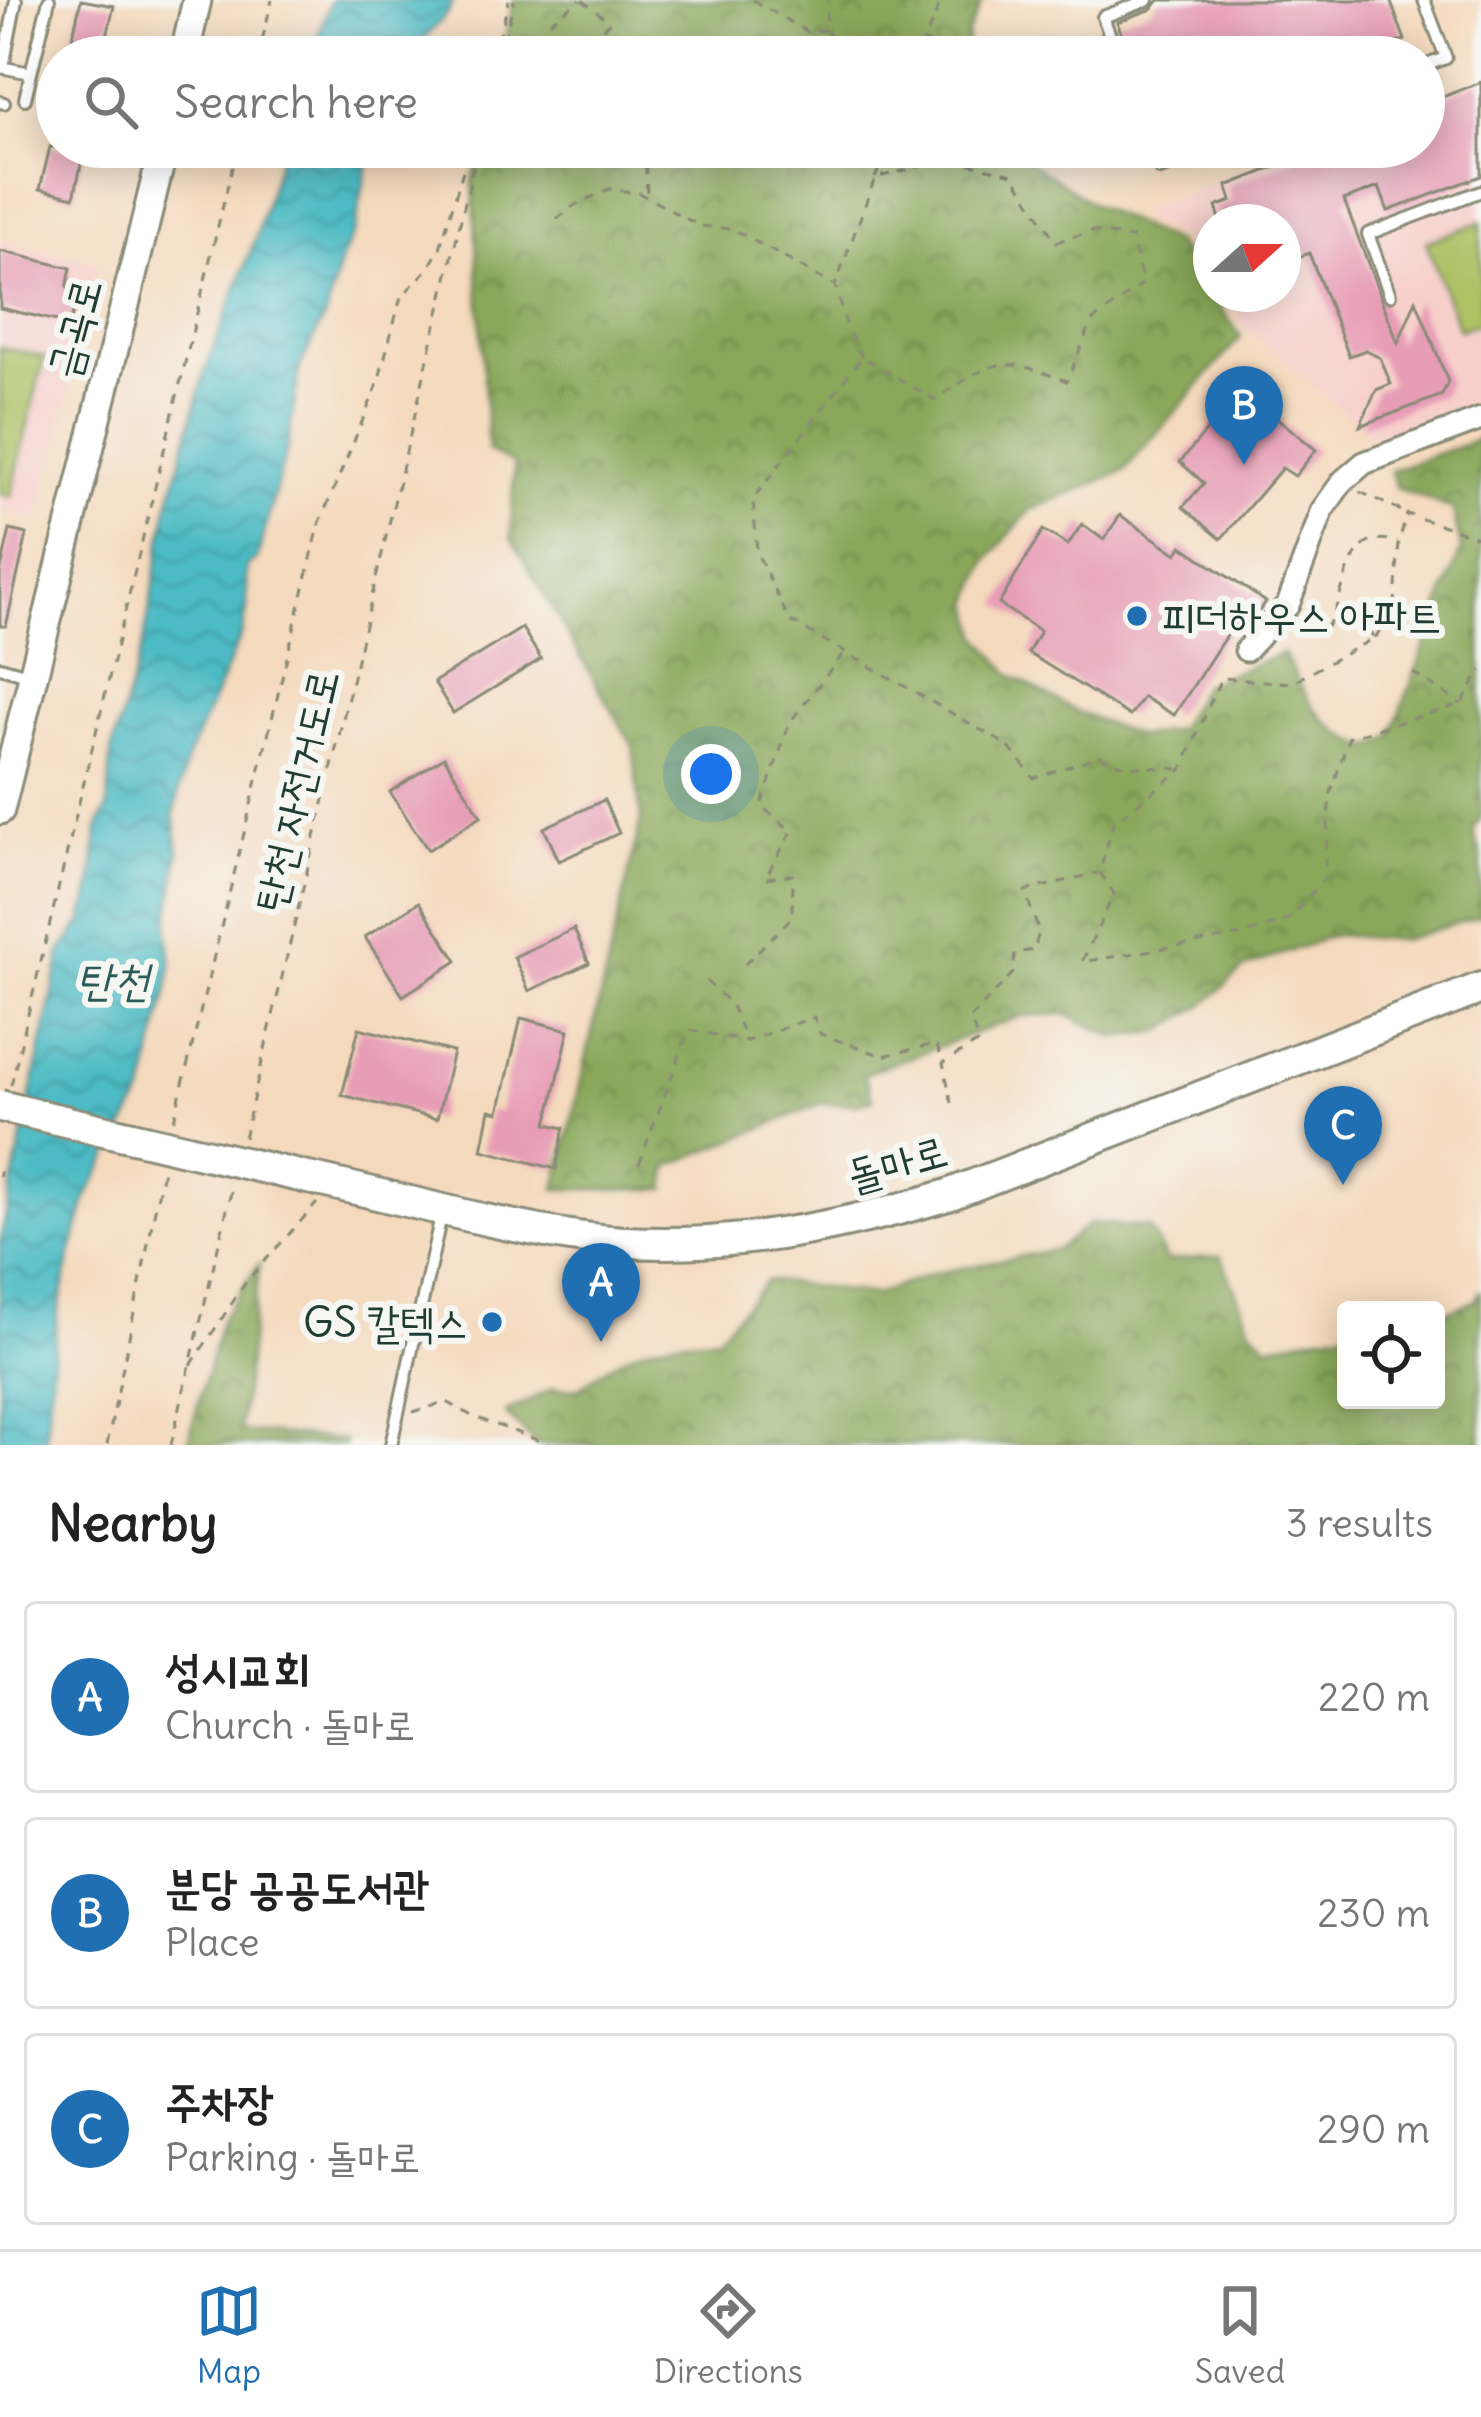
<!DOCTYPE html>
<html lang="en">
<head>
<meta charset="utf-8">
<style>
	:root { --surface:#fff; --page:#f2f2f2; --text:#222; --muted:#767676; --line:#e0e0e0; --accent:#1f6fb2 }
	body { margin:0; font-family:Delius,"Poor Story",sans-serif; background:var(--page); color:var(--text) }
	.controls { position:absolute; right:36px; bottom:36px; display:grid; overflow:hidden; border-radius:12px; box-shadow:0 6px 30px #0003 }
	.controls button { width:108px; height:108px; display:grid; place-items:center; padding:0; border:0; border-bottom:3px solid var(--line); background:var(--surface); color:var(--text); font:60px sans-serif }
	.compass { position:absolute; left:1193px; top:204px; width:108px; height:108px; border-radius:50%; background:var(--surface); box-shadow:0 6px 30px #0003; rotate:69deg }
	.you { position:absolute; left:711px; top:774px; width:42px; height:42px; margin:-30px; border:9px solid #fff; border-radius:50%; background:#1a73e8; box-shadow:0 0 0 18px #1a73e833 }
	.badge { display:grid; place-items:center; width:78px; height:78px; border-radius:50%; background:var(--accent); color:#fff; font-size:39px; font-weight:700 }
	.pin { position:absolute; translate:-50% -99px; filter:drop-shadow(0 3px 6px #0008) }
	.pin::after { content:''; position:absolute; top:63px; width:42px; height:36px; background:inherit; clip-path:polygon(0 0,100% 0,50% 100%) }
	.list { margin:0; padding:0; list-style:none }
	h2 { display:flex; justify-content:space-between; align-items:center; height:156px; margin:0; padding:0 48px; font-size:51px }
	h2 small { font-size:39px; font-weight:400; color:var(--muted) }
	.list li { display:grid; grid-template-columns:78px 1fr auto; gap:36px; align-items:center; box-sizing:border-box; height:192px; margin:0 24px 24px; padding:0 24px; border:3px solid var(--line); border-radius:12px }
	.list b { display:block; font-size:45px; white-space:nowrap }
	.list p { margin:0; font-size:39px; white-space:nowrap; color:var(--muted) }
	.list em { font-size:39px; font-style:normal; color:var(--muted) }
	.icon { flex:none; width:66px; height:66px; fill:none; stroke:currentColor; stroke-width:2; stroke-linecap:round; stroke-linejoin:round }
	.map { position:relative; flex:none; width:1481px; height:1445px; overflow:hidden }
	.search { position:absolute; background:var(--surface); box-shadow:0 6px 30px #0003; left:36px; right:36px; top:36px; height:132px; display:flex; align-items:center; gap:30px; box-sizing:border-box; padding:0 42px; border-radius:66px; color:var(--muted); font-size:45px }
	.sheet { height:804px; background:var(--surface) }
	nav { display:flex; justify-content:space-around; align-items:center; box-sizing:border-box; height:168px; border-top:3px solid var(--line); background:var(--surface); font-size:33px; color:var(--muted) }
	nav a { display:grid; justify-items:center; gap:6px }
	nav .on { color:var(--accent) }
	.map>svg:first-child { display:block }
	.built { fill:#f7d0cc }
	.forest { fill:url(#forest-crowns); stroke:#547247; stroke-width:3 }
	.garden { fill:#adc165; stroke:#667f4c; stroke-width:3 }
	.water { fill:url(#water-waves); stroke:#367c7c; stroke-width:3 }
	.building { fill:#e79db6 }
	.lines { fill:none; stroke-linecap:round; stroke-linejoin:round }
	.lane-casing { stroke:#8a8b78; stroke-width:16 }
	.street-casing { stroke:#8a8b78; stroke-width:27 }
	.secondary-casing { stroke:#8a8b78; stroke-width:33 }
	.primary-casing { stroke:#8a8b78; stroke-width:36 }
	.path { stroke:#8a8b78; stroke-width:3; stroke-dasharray:9 9; stroke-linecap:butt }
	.lane { stroke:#fff; stroke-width:10 }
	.street { stroke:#fff; stroke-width:21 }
	.secondary { stroke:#fff; stroke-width:27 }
	.primary { stroke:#fff; stroke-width:30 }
	.primary-bridge-casing { stroke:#8a8b78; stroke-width:36; stroke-linecap:butt }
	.primary-bridge { stroke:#fff; stroke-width:30 }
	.poi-dot { fill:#1f6fb2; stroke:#f6f6f2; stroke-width:4.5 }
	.labels { text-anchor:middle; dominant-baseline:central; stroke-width:12; stroke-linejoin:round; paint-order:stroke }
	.street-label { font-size:42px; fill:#1f3d34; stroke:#f6f6f2 }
	.poi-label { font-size:42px; fill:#1f3d34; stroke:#f6f6f2; text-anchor:start }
	.water-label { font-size:45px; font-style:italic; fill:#2a5c58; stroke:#f6f6f2 }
</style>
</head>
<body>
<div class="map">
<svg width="1481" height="1445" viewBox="0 0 1481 1445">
	<defs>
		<pattern id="forest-crowns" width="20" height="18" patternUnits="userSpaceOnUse" patternTransform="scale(3)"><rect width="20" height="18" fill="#8aa75a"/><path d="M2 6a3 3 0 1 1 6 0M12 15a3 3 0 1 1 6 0" fill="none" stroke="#70894b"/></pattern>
		<pattern id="water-waves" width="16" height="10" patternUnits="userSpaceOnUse" patternTransform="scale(3)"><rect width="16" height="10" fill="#4dbbc5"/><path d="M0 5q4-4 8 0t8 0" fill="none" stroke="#3f99a1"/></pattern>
	</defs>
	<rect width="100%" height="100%" fill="#f6f6f2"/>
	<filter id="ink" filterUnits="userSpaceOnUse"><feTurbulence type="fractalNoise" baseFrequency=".00833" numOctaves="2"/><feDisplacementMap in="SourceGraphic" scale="24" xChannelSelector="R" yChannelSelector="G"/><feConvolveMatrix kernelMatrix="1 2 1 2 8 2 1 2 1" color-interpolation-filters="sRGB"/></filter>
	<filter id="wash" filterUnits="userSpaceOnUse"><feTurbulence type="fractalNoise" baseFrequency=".004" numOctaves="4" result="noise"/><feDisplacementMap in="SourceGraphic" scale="48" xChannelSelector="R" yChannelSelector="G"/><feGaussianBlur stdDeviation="2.7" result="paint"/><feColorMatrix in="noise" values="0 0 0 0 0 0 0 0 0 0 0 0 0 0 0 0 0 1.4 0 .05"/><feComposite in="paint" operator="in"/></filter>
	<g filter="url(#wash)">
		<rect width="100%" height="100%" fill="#f4d9bc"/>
		<g class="built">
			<path d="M1481 78V400L1378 441 1243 324 1222 294H1283V222H1211V278L1183 238 1147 222 1139 211 1304 147H1424V100Z"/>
			<path d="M0 241 98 264 38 520 0 511Z"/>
		</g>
		<g class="forest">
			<path d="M514 0H983L968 33 965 57H501Z"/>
			<path d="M481 147H1008L1094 205 1175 243 1241 337 1124 471 1030 510 987 561 972 601 979 636 1011 675 1077 712 1139 737 1177 729 1203 685 1283 653C1311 705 1314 722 1369 748L1391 737 1461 549 1453 509 1397 488 1390 471 1481 438V817L1473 831 1481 855V916L1401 940 1334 935 1244 968 1206 1003 1162 1031 1115 1037 1065 1014 1021 1016 864 1074 873 1099 857 1104 822 1103 669 1166 666 1189H556L641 820 633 746 511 538 514 464 488 451 473 181Z"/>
			<path d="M1091 1223 1149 1228 1167 1261 1221 1256 1250 1326 1268 1345 1346 1330V1400H1436V1315L1475 1301 1481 1290V1445H537L505 1413 554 1388 579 1389C629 1347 652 1340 717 1337L767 1280 875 1295 931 1274 1057 1249Z"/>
			<path d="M260 1262 239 1431 344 1440V1445H187L221 1320Z"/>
		</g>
		<g class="garden">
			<path d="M1481 222V322L1459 330 1426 242Z"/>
			<path d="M0 347 44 357 11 496 0 494Z"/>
		</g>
		<g class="water">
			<path d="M331 0H453C446 23 421 35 410 57H310Z"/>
			<path d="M282 147H371L355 229 341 259 326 314 300 366 288 444 257 559 247 566V609L242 633 185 764 174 815 179 852 168 928 172 967 167 993 144 1093 87 1196 72 1251 57 1316 45 1445H0V1242L62 949 82 923 91 891 98 829 108 806 111 752 143 645 167 511 205 371 256 237Z"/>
		</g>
		<g id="blocks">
			<g class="building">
				<path d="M81 0 114 6 102 57H68Z"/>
				<path d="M1159 0H1390L1405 40 1396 43 1401 57H1131L1117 22 1152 9Z"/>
				<path d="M1481 82V176L1388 211 1379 187 1344 200 1398 343 1416 300 1448 382 1442 395 1360 426 1376 390 1391 384 1380 358 1366 350 1349 356 1309 253 1283 263V222H1221L1216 207 1232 201 1227 186 1327 147H1424V104Z"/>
				<path d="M50 147H85L74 197 40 189Z"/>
				<path d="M0 251 71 268 67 287 76 300 70 324 0 308Z"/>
				<path d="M1242 389 1316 450 1295 476 1282 468 1221 539 1183 507 1204 483 1180 462Z"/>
				<path d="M1120 515 1177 554 1182 546 1266 602 1241 634 1231 628 1174 715 1143 697 1130 716 1028 653 1040 631 999 604 1043 530 1068 545 1082 524 1104 540Z"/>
				<path d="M10 530 27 534 6 626H0V573Z"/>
				<path d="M522 628 541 659 453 713 434 682Z"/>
				<path d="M444 757 481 816 428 850 390 792Z"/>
				<path d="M604 800 619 833 559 861 544 828Z"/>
				<path d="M419 902 457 961 403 996 365 937Z"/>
				<path d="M574 929 589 963 529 991 514 957Z"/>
				<path d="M521 1018 569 1030 547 1124 564 1128 556 1169 482 1150 490 1110 499 1112Z"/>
				<path d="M359 1028 453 1052 437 1119 342 1095Z"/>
			</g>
		</g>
	</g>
	<g filter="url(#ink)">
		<use href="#blocks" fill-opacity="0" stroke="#8a8b78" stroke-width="3"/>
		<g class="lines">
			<defs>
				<g id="lane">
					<path d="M1424 0 1446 58 1424 66"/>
					<path d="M1118 57 1103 17 1148 0"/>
					<path d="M0 67 31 73 49 0"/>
					<path d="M3 67 16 0"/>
					<path d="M25 99 31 73"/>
					<path d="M0 102 4 103"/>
					<path d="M1152 147 1160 169 1218 147"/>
					<path d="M1390 295 1368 234 1481 191"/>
					<path d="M0 667 28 675"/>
					<path d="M391 1445 442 1211"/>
				</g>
				<path id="street" d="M1246 650 1288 605 1323 509 1343 481 1364 463 1481 419"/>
				<g id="secondary">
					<path d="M184 57 197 0"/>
					<path d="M0 810 164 147"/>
				</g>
				<path id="primary" d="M308 1178C397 1197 487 1224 577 1237 702 1255 829 1231 948 1195L1481 988"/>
			</defs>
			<use href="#lane" class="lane-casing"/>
			<use href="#street" class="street-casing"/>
			<use href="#secondary" class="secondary-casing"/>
			<use href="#primary" class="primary-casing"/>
			<g class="path">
				<path d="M582 0 610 22 582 48 584 57"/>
				<path d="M753 0 807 32 825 30 828 0"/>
				<path d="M929 0 941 2 923 43 938 42 931 57"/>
				<path d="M550 22 580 0"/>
				<path d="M827 32 853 57"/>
				<path d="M258 57 272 0"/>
				<path d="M494 57 509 0"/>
				<path d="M500 57 514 0"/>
				<path d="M645 147 647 196"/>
				<path d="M875 178 889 147"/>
				<path d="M557 219 575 205 609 189 639 193 700 226 733 229 833 285"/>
				<path d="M862 357 847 329 835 286 875 178 949 159 1013 174 1056 242 1093 231 1132 238 1143 284 1092 321 1067 381C999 355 994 359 935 400L862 357 753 499 757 553 789 620 1007 745 1034 778 1099 756 1125 766 1182 769"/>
				<path d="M1360 492 1406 513"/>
				<path d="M1481 538 1407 514 1399 542 1395 603 1376 637 1291 683 1221 678 1182 769 1113 823 1100 872 1114 894 1082 962 1247 934 1289 919 1324 879 1330 795 1349 737 1462 704 1481 670"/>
				<path d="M1338 616 1376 637"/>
				<path d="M1326 628C1347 600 1343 524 1397 542"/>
				<path d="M1413 673 1461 704"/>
				<path d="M745 964 792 917 793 875 765 878 792 831 761 806 790 722 843 654"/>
				<path d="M706 981 731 1004 746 1040"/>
				<path d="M11 1085 237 147"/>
				<path d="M952 1103 943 1063 979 1042 970 1019 1013 973 1015 953 1034 950 1039 932 1025 891 1098 873"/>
				<path d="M174 1120 320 522 377 386 401 297 428 269 440 248 470 147"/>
				<path d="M244 1138 478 147"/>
				<path d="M639 1164 689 1030 747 1041 814 1017 820 1034 883 1056 936 1044 943 1063"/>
				<path d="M0 1171V1177"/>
				<path d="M191 1365 246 1282 317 1203"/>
				<path d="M413 1412 447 1402 472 1416 551 1445"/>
				<path d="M107 1445 163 1170"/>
				<path d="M171 1445 232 1188"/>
			</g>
			<use href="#lane" class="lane"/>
			<use href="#street" class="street"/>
			<use href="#secondary" class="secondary"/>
			<use href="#primary" class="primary"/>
			<defs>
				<path id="primary-bridge" d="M0 1106 308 1178"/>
			</defs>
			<use href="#primary-bridge" class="primary-bridge-casing"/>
			<use href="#primary-bridge" class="primary-bridge"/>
		</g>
	</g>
	<g class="poi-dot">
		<circle cx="1137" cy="616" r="12"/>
		<circle cx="492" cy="1322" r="12"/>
	</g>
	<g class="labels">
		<g class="street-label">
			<text transform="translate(74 328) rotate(-75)">금곡로</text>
			<text transform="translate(296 790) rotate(-77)">탄천 자전거도로</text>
			<text transform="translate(897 1163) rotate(-16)">돌마로</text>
		</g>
		<g class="poi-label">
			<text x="1161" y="616">피더하우스 아파트</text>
			<text x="468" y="1322" text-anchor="end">GS 칼텍스</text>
		</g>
		<g class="water-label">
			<text x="113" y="980">탄천</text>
		</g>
	</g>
</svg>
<div class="controls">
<button><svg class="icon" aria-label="locate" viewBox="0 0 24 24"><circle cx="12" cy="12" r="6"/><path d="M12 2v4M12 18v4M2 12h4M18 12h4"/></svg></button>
</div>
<svg class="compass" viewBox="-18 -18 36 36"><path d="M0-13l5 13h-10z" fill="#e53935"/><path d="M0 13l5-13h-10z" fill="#767676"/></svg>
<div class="you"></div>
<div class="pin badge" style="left:601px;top:1342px">A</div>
<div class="pin badge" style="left:1244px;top:465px">B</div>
<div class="pin badge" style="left:1343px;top:1185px">C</div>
<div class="search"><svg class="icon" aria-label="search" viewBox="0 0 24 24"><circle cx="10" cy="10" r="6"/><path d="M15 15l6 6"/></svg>Search here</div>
</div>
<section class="sheet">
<h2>Nearby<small>3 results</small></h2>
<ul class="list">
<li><span class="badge">A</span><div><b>성시교회</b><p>Church · 돌마로</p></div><em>220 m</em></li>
<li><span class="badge">B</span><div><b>분당 공공도서관</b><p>Place</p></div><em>230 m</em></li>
<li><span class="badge">C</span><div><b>주차장</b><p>Parking · 돌마로</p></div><em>290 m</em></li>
</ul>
</section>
<nav>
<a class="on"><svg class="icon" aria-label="map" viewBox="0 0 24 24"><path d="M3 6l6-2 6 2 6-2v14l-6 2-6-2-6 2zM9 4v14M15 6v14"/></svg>Map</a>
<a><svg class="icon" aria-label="directions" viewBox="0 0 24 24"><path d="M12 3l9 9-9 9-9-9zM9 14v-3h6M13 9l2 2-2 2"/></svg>Directions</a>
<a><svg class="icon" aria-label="saved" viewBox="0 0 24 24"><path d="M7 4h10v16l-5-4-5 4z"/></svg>Saved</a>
</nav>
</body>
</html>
